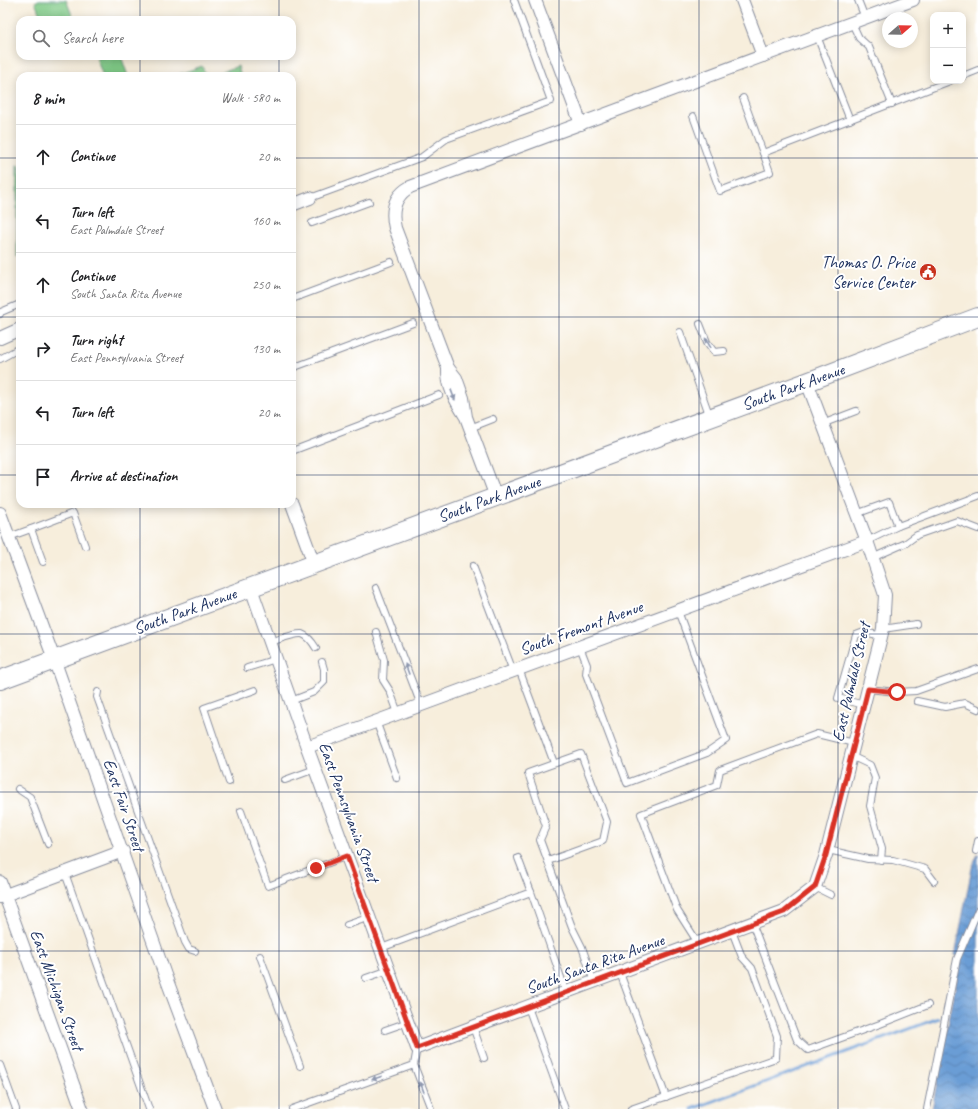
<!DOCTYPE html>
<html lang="en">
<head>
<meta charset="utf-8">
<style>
	:root { --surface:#fff; --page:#f2f2f2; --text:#202124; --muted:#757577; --line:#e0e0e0 }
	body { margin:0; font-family:Caveat,sans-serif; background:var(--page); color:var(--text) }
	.controls { position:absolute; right:12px; top:12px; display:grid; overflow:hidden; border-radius:8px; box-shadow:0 2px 10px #0003 }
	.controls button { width:36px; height:36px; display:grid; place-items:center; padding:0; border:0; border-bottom:1px solid var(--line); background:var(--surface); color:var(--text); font:20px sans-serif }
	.compass { position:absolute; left:882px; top:12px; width:36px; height:36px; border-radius:50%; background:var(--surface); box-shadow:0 2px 10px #0003; rotate:70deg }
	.stop { position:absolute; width:12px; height:12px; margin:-9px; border:3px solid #d93025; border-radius:50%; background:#fff }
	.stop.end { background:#d93025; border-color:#fff; box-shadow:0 1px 4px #0008 }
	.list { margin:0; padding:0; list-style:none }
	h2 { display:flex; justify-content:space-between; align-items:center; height:52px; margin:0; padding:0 16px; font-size:17px }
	h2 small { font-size:13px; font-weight:400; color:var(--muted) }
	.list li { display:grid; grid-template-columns:26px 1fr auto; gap:12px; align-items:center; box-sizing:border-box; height:64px; padding:0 16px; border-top:1px solid var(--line) }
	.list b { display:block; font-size:15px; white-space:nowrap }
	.list p { margin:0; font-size:13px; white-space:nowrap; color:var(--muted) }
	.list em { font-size:13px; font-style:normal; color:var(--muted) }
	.icon { flex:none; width:22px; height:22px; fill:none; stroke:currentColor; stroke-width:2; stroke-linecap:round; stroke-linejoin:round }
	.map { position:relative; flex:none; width:978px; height:1109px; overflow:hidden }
	.search { position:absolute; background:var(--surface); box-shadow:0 2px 10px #0003; left:16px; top:16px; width:280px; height:44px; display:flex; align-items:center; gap:10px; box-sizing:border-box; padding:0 14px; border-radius:12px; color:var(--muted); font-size:15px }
	.panel { position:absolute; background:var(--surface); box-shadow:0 2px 10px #0003; left:16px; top:72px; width:280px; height:436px; border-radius:12px }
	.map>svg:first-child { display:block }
	.green { fill:#7fc986; stroke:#4d7c72 }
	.water { fill:url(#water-waves); stroke:#42669a }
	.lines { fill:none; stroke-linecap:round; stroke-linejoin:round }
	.stream { stroke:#6a9dd5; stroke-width:3 }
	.lane-casing { stroke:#898e9d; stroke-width:8 }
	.street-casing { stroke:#898e9d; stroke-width:14 }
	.secondary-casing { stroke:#898e9d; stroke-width:20 }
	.lane { stroke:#fff; stroke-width:6 }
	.street { stroke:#fff; stroke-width:12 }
	.secondary { stroke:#fff; stroke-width:18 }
	.oneway { fill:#8d97ae }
	.route { stroke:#d93025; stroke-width:5 }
	.grid { fill:none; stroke:#1b2f5e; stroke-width:1; stroke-opacity:0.55 }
	.labels { text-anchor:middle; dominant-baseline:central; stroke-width:4; stroke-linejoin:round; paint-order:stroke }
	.poi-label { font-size:17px; fill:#1b2f5e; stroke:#fff; text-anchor:end }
	.street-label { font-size:17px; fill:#1b2f5e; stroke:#fff }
</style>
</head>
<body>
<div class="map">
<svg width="978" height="1109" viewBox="0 0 978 1109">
	<defs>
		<pattern id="water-waves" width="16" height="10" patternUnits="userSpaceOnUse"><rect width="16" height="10" fill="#6a9dd5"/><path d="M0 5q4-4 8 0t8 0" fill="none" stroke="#5680b0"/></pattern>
	</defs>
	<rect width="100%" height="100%" fill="#fff"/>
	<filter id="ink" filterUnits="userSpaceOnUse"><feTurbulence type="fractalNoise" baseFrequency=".025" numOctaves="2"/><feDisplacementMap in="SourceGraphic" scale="8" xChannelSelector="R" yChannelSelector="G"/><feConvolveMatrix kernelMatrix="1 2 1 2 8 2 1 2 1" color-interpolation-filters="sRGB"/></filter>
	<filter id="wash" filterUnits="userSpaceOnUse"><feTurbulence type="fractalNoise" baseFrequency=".012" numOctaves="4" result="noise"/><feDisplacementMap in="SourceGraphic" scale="16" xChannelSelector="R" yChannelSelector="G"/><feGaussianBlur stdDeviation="0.9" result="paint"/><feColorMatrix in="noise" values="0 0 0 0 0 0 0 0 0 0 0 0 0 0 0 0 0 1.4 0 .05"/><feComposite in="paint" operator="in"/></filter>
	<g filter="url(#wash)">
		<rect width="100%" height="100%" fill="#f7eedc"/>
		<g class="green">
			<path d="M39 0H66L74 20H42L35 2Z"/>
			<path d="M101 56H121L128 76H103L96 58Z"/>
			<path d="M202 66 206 76H174Z"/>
			<path d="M238 66 241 76H210Z"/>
			<path d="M17 166H20V256L17 257Z"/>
		</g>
		<path class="water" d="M978 854V1109H932L961 958 955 955 972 868Z"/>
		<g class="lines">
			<path class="stream" d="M692 1109 939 1018"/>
		</g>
	</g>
	<g filter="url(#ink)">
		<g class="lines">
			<defs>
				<g id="lane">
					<path d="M858 0 865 18"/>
					<path d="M852 23 859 38 869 47 892 104"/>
					<path d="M817 36 850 120"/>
					<path d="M963 76 978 70"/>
					<path d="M693 116 720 191 770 172 743 98"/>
					<path d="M763 153 950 81"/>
					<path d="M310 198 422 157 446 139 551 101 514 0"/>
					<path d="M312 223 369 202"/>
					<path d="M292 299 391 262"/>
					<path d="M0 314 1 312 20 304"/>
					<path d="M700 324 707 342 714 352 724 351"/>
					<path d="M680 332 710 417"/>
					<path d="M0 359 20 348"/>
					<path d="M292 368 413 323"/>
					<path d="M822 424 856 411"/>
					<path d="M470 428 493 419"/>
					<path d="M292 451 439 395"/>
					<path d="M856 514 889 502 898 526 978 496"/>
					<path d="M9 537 31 529"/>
					<path d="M867 541 898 526"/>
					<path d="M872 558 906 543 917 535 957 521 978 529"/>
					<path d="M43 562 31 529 73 513 85 546"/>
					<path d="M473 566 513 671"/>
					<path d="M376 588 421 705"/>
					<path d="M883 629 916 624"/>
					<path d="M376 632 384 660 383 680 390 691 398 713"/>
					<path d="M270 642C278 640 295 633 302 634 308 636 313 643 316 648"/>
					<path d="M580 647 587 665 586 674 627 783 707 753 726 740 678 611"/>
					<path d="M247 668 276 659"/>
					<path d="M519 669 554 763"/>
					<path d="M868 689 897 692 916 691 978 669"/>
					<path d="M98 692 97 697 185 942 189 949 195 951"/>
					<path d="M291 701 314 692 324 682V669L322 662"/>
					<path d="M917 701 945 707 965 703 978 709"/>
					<path d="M864 705 838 698 856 635 864 632 882 636"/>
					<path d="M376 721 397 778"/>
					<path d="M851 756 870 765 875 778 870 806 882 849 881 860"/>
					<path d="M285 780 315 769"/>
					<path d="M229 782 204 708 255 690"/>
					<path d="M18 789 30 797 48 844"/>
					<path d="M241 811 268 886 347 856"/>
					<path d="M828 850 868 859 893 860 925 869 934 881"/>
					<path d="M976 851 978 841"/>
					<path d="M518 858 531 892"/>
					<path d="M548 861 603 841 607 822 581 754 528 773 546 826 540 840 572 927 582 947 594 982"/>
					<path d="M65 873 149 1109"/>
					<path d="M815 887 831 895"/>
					<path d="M752 923 797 1040 808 1050 880 1024 928 1005"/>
					<path d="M347 925 370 917"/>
					<path d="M698 943 677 910 641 814 717 785 720 770 817 734 854 743"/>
					<path d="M381 948 531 892 566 992"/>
					<path d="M260 956 300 1066"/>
					<path d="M620 973 666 1097"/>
					<path d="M366 978 389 970"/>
					<path d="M528 1007 565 1109"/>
					<path d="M473 1027 484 1058"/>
					<path d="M385 1030 408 1022"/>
					<path d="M417 1048 414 1065 431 1109"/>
					<path d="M0 1065 16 1109"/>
					<path d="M292 1109 414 1065"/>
					<path d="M631 1109 776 1058 777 1036 752 968 742 957 732 931"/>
					<path d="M927 1109 957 959 978 910"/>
				</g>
				<g id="street">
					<path d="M535 0 581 124"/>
					<path d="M742 0 763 56"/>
					<path d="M292 205 310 198"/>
					<path d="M0 338 20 329"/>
					<path d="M448 368 395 228C391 211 394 196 410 187L913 0"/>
					<path d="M466 417C456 401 447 387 448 368L456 378 463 398 466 417 496 497"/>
					<path d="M292 504 314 564"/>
					<path d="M0 513 54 659 165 975 215 1109"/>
					<path d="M251 588 307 747 417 1048 451 1035 784 911 815 887 826 855 883 629 885 595 867 541 807 382"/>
					<path d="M307 747 867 541"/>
					<path d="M0 882 82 1109"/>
					<path d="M0 897 123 851"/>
				</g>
				<path id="secondary" d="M0 680 807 382 978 317"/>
			</defs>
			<use href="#lane" class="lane-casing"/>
			<use href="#street" class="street-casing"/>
			<use href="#secondary" class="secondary-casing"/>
			<use href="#lane" class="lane"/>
			<use href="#street" class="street"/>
			<use href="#secondary" class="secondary"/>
		</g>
		<defs><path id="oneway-solid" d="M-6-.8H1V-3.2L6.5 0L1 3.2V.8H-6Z"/></defs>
		<g class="oneway">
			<use href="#oneway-solid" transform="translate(708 343) rotate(-120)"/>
			<use href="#oneway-solid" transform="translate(453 395) rotate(69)"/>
			<use href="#oneway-solid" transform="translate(407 669) rotate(-111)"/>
			<use href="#oneway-solid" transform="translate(377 1078) rotate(160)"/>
			<use href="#oneway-solid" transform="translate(422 1087) rotate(-110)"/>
		</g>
	</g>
	<g class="lines" filter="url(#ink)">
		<path class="route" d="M316 868 347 856 417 1048 784 912 815 887 826 855 868 689 897 692"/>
	</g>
	<path class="grid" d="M140 0V20M279 0V20M419 0V1109M559 0V1109M699 0V1109M838 0V1109M140 56V76M279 56V76M0 158H20M292 158H978M0 317H20M292 317H978M0 475H20M292 475H978M140 504V1109M279 504V1109M0 634H978M0 792H978M0 951H978"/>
	<defs>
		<symbol id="civic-disc" viewBox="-11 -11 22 22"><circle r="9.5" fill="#c8321e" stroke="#fff"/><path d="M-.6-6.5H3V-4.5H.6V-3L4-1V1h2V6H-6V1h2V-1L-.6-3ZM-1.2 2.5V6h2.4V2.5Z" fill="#fff"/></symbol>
	</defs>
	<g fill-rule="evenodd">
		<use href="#civic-disc" x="918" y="262" width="20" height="20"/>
	</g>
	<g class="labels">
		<g class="poi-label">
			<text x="915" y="262">Thomas O. Price<tspan x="915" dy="20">Service Center</tspan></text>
		</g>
		<g class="street-label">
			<text transform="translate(793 387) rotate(-20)">South Park Avenue</text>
			<text transform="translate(489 499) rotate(-20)">South Park Avenue</text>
			<text transform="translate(185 611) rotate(-20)">South Park Avenue</text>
			<text transform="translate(581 628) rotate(-20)">South Fremont Avenue</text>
			<text transform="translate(851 682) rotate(-77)">East Palmdale Street</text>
			<text transform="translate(124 805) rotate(71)">East Fair Street</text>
			<text transform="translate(349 812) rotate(70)">East Pennsylvania Street</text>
			<text transform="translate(595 964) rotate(-20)">South Santa Rita Avenue</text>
			<text transform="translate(57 990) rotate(70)">East Michigan Street</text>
		</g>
	</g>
</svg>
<div class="controls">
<button>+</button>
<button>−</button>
</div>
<svg class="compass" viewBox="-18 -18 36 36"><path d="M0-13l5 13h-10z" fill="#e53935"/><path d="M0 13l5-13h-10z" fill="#757577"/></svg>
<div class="stop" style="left:897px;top:692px"></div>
<div class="stop end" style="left:316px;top:868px"></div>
<div class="search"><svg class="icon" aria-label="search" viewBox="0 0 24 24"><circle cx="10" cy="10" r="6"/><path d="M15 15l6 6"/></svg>Search here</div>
<section class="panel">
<h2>8 min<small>Walk · 580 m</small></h2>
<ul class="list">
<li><svg class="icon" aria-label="ahead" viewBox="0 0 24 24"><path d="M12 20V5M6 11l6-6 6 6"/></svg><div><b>Continue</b></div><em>20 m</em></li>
<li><svg class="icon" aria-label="left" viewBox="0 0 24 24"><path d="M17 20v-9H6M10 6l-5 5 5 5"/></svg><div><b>Turn left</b><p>East Palmdale Street</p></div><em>160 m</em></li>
<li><svg class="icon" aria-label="ahead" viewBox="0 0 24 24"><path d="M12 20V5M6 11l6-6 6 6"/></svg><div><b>Continue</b><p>South Santa Rita Avenue</p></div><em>250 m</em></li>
<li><svg class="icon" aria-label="right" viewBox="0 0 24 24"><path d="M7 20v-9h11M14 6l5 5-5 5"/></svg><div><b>Turn right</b><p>East Pennsylvania Street</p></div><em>130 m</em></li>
<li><svg class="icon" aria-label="left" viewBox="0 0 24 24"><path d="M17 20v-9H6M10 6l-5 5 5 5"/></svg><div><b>Turn left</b></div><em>20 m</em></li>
<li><svg class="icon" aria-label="arrive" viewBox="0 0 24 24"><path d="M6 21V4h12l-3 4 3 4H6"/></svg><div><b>Arrive at destination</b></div></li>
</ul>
</section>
</div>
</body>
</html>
